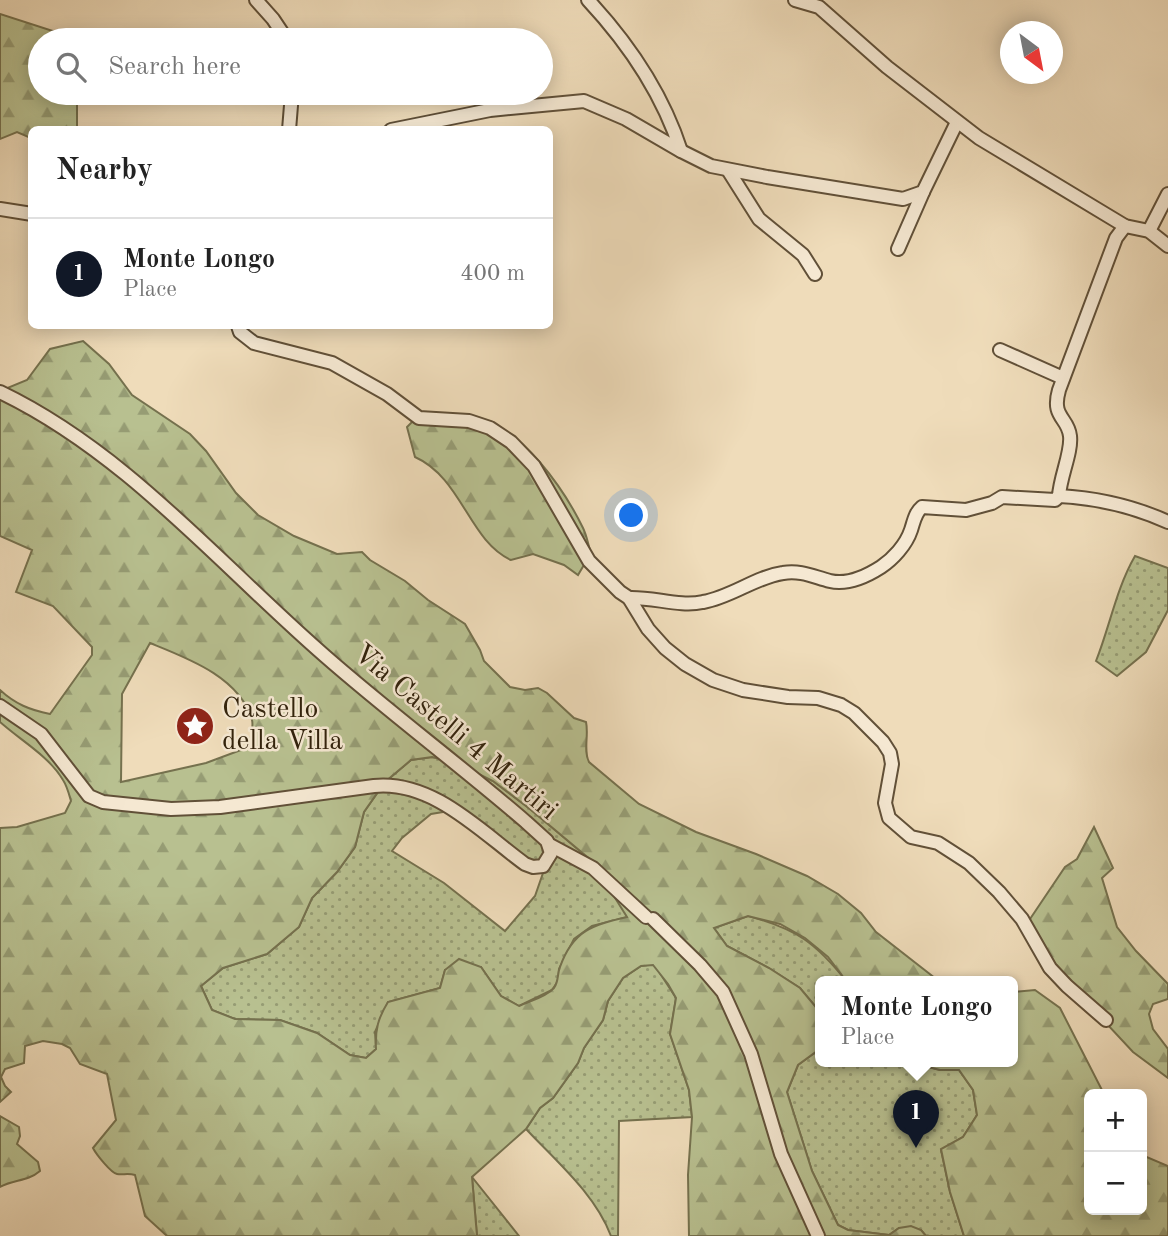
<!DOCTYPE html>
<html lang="en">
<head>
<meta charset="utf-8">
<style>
	:root { --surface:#fff; --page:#f6f6f6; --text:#222; --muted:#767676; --line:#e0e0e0; --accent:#111827 }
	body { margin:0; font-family:"Old Standard TT",serif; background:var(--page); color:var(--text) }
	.controls { position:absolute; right:21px; bottom:21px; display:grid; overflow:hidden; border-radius:10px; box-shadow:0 4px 18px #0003 }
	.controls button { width:63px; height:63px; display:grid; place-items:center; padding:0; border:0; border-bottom:2px solid var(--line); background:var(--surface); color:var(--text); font:35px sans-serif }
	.compass { position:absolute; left:1000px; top:21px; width:63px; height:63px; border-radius:50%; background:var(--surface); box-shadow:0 4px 18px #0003; rotate:148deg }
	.you { position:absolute; left:632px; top:516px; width:24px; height:24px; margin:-18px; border:5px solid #fff; border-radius:50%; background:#1a73e8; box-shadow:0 0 0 10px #1a73e833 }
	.badge { display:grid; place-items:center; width:46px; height:46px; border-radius:50%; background:var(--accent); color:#fff; font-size:23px; font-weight:700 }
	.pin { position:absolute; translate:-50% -58px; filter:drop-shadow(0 2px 4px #0008) }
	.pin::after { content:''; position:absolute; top:37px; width:24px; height:21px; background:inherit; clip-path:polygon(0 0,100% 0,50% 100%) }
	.popup { position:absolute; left:815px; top:976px; width:203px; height:91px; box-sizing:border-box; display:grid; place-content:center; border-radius:10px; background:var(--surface); filter:drop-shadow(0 2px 5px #0005); font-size:23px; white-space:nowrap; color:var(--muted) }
	.popup b { font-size:26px; color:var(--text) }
	.popup::after { content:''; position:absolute; left:50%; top:100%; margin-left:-14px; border:14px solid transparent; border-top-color:var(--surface) }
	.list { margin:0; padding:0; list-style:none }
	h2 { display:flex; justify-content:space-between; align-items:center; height:91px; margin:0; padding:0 28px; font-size:30px }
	h2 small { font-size:23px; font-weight:400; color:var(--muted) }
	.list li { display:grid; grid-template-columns:46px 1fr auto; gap:21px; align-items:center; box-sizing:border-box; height:112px; padding:0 28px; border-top:2px solid var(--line) }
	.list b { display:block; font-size:26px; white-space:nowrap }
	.list p { margin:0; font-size:23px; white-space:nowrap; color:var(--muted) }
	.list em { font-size:23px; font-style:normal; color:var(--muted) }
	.icon { flex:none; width:38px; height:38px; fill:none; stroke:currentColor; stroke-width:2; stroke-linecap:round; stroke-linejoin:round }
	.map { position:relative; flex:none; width:1168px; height:1236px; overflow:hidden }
	.search { position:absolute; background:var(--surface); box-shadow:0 4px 18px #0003; left:28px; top:28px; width:525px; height:77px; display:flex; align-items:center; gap:18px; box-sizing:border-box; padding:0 24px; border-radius:38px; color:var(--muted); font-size:26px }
	.panel { position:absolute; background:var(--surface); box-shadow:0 4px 18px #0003; left:28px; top:126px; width:525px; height:203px; border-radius:10px }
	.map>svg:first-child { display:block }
	.grass { fill:url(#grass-dots); stroke:#75714e; stroke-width:2; fill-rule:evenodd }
	.forest { fill:url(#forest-firs); stroke:#75714e; stroke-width:2; fill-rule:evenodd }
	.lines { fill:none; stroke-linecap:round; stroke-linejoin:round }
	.street-casing { stroke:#615038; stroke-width:16 }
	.street { stroke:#f5e8d2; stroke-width:12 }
	.labels { text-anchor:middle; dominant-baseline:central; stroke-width:5; stroke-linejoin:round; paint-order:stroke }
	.poi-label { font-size:28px; fill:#32220c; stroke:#f5e8d2; text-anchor:start }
	.street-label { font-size:28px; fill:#32220c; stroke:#f5e8d2 }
</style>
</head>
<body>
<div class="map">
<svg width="1168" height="1236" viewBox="0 0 1168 1236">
	<defs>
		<pattern id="grass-dots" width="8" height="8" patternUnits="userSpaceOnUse" patternTransform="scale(1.75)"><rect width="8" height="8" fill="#b8c090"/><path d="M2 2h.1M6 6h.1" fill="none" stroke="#969c74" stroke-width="1.8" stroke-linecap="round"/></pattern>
		<pattern id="forest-firs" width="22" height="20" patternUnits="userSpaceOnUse" patternTransform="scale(1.75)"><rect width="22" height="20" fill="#b8c090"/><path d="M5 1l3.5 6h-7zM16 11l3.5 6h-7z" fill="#969c74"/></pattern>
	</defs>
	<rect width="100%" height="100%" fill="#efdcba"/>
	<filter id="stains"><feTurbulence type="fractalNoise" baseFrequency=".00286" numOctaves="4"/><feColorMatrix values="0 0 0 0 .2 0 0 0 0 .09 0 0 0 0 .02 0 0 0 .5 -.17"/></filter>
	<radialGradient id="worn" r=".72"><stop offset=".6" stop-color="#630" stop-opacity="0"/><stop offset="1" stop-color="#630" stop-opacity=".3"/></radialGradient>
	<g class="grass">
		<path d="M1135 556 1168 568V610L1146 652 1117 676 1096 661C1110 626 1116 589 1135 556Z"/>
		<path d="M432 757 455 762 493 781 530 809 592 861 628 917 592 926 574 939 559 969 558 981 552 990 519 1006 501 996 481 967 445 970 440 988 388 1002 375 1032 376 1049 366 1058 350 1055 317 1033 280 1020 235 1019 212 1010 201 986 223 968 267 954 299 927 312 898 337 872 355 847 364 812 385 782 411 760ZM455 810 536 872 543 873 535 896 505 931 444 883 392 851 402 838 431 814Z"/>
		<path d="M748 916C797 929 816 943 847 982H820V1012L800 988 769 968 727 946 714 928Z"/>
		<path d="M654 964 676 998 670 1034 689 1090 692 1117 619 1121 618 1236H611C595 1194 557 1162 526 1129L540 1108 553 1098 578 1063 584 1048 603 1020 608 1001 623 978 641 966Z"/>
		<path d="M820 1046V1062H909L940 1070H959L973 1090 977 1115 963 1137 941 1150 950 1192 964 1236H926L921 1230 899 1228 889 1235 848 1230 838 1225 812 1171 787 1092 798 1065 817 1051Z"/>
		<path d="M472 1177 519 1236H477Z"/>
	</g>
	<g class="forest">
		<path d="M0 14 62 34H72L73 40H40V93H77V129L32 130 31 138 17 132 0 139Z"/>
		<path d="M83 341 109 364 132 395 190 434 206 451 236 493 258 515 294 536 337 554 362 552 370 560 405 581 428 600 465 624 480 650 484 661 510 687 525 690 538 688 547 693 574 718 586 722C589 735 583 751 589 762L639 804 696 832 756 854 807 876 838 894 861 913 876 932 940 982H847L828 957 805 938 780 924 748 916 714 928 727 946 769 968 800 988 820 1012V1046L817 1051 798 1065 787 1092 812 1171 838 1225 848 1230 889 1235 899 1228 911 1226 921 1230 926 1236H689L688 1175 692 1117 689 1090 670 1034 676 998 668 984 653 965 641 966 623 978 608 1001 603 1020 584 1048 578 1063 553 1098 540 1108 526 1129 472 1177 477 1236H167L145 1216 135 1175C128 1173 123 1175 117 1174 111 1173 96 1154 93 1148L116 1120 107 1074 80 1064 70 1048 62 1044 43 1041 25 1046 24 1063 5 1069 1 1077 5 1086 11 1092 0 1102V828L17 827 65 813 71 801C69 794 67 786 63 780 49 756 20 740 0 722V690C15 704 30 710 50 714L92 655V647L53 606 16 592 32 550 0 536V391L27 380 50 349ZM150 643C187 658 240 677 252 720 254 727 250 739 249 747L206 763 121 782 122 694ZM432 757 455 762 493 781 530 809 592 861 627 917C593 925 573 930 560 967 557 974 559 981 554 988 546 997 530 1001 519 1006L501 996 481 967 459 959 445 970 440 988 388 1002C378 1018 375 1030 376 1049L366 1058 350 1055 317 1033 280 1020 235 1019 212 1010 201 986 223 968 267 954 299 927 312 898 337 872 355 847 364 812 385 782 411 760Z"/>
		<path d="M418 416C438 417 459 416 478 419 521 426 565 491 583 528 587 536 588 545 591 553L578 575 564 565 533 554 511 560C469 541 462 478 415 457L407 427Z"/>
		<path d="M1094 827 1113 868 1102 878 1117 927 1136 951 1168 984V999L1153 1004 1149 1014 1153 1029 1168 1049V1078L1133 1052 1053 966 1028 922 1065 867 1077 859Z"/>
		<path d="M1035 990 1060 1008 1104 1094H1089V1210H1142V1155L1168 1166V1236H964L950 1192 941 1149 963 1137 977 1115 973 1090 959 1070H940L909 1062H1012V992Z"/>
		<path d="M0 1116 19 1127 20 1136 17 1144 38 1162 40 1171C27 1182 14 1179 0 1187Z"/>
	</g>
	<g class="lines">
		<defs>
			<g id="street">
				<path d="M256 0 273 19 287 40"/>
				<path d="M588 0C629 44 662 92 681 151"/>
				<path d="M795 0 819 7 887 67 979 138 1115 220 1125 226 1149 231 1168 246"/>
				<path d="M289 130 292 93"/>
				<path d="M391 130 490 110 584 101 626 119 681 151 711 166 767 177 903 199 923 192 957 122"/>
				<path d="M728 170 759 219 803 255 815 274"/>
				<path d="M0 209 32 214"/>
				<path d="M1149 231 1168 194"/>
				<path d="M898 249 923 192"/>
				<path d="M238 326 240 332 254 343 332 363 387 394 419 418 469 421 490 428 511 442 534 466 589 561 620 592 629 598 648 629 665 648 685 664 713 680 743 690 788 697 818 698 841 705 854 713 883 742 890 753 892 764 885 803 889 818 911 837 938 843 969 863 999 892 1022 919 1050 968 1067 986 1106 1020"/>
				<path d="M1000 350 1063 378"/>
				<path d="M0 392C127 453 220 565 325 656 390 713 460 765 526 822L547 841 551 853 543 866 533 867 525 864C481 832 433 780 374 786L220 807 171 809 103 802 89 796 41 734 0 706"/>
				<path d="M1059 496C1096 498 1135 507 1168 522"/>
				<path d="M629 598C654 597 679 607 703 602 732 597 755 577 783 573 801 570 814 577 830 581 847 585 867 576 881 567 893 559 906 545 911 530 914 521 915 513 922 507L966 510 992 503 1002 497 1055 500 1059 496C1060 477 1072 452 1070 436 1068 417 1051 418 1059 390L1116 238 1125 226"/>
				<path d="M550 845 593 868 646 917"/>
				<path d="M653 919 700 965 723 992 751 1054 781 1154 818 1236"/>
			</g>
		</defs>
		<use href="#street" class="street-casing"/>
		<use href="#street" class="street"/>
	</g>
	<defs>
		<symbol id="sight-disc" viewBox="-11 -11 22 22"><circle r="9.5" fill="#8f2418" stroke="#f5e8d2"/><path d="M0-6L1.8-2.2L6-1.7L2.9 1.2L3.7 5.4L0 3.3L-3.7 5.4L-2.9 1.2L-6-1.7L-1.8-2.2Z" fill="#fff"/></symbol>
	</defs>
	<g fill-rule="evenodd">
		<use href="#sight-disc" x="173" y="704" width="44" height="44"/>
	</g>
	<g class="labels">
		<g class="poi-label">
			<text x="222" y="710">Castello<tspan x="222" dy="32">della Villa</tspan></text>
		</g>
		<g class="street-label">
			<text transform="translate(455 733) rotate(40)">Via Castelli 4 Martiri</text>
		</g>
	</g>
	<rect width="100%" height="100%" filter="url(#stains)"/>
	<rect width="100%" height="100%" fill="url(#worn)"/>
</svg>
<div class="controls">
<button>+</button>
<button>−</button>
</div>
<svg class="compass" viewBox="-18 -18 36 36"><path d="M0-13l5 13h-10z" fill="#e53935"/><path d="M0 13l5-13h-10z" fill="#767676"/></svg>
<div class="you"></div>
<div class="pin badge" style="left:916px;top:1148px">1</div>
<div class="popup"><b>Monte Longo</b>Place</div>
<div class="search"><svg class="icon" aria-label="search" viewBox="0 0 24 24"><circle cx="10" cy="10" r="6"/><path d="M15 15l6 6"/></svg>Search here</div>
<section class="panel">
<h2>Nearby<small></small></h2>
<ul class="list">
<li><span class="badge">1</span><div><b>Monte Longo</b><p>Place</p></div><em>400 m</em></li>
</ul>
</section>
</div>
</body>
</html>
